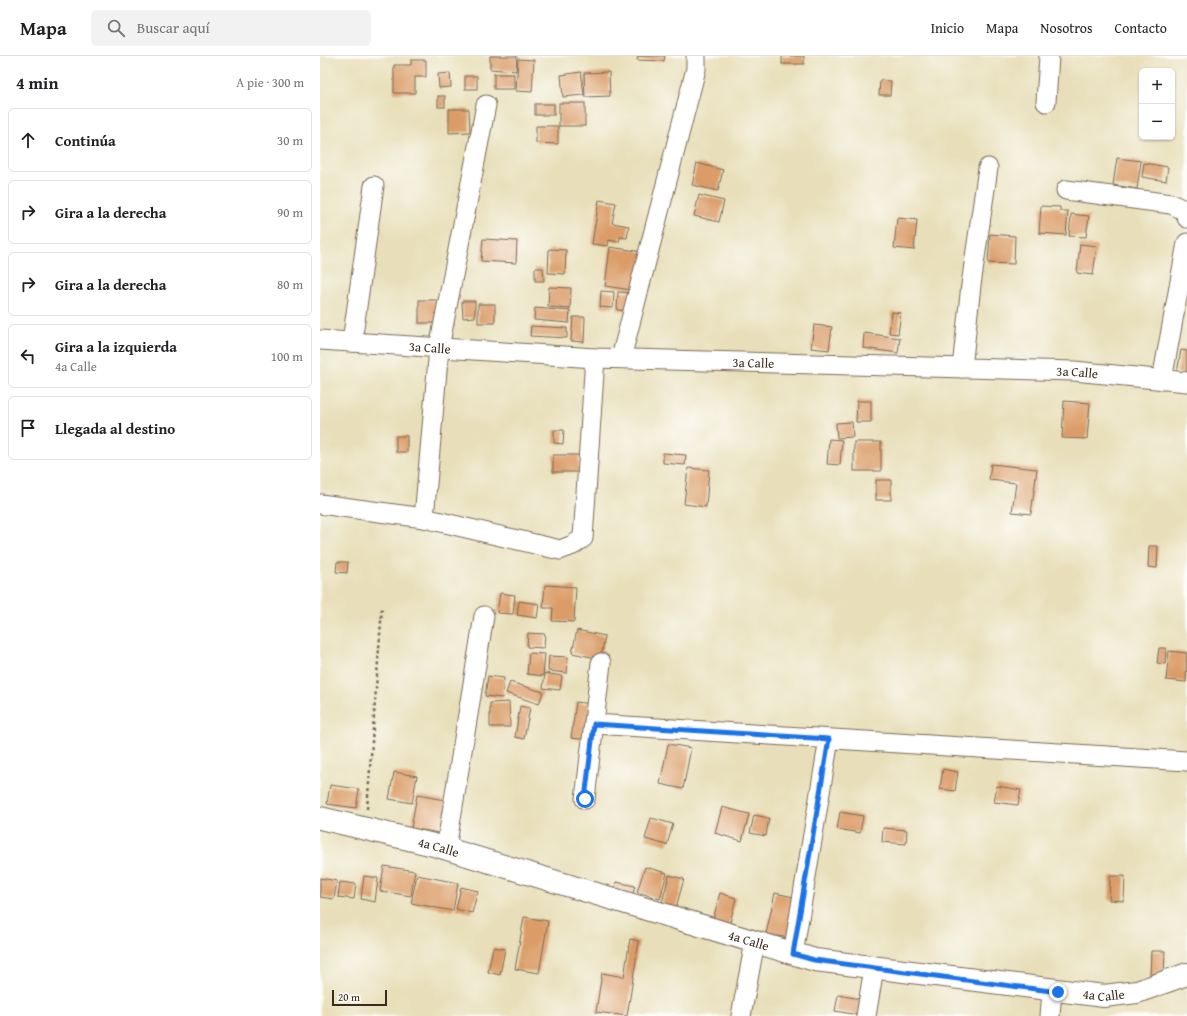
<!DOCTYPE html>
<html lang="es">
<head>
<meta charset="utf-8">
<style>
	:root { --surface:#fff; --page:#f2f2f2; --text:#202124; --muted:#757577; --line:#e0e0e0 }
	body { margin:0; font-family:"Gentium Book Plus",serif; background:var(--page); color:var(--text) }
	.controls { position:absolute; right:12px; top:12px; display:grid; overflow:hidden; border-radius:6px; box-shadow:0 1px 3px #0004 }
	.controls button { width:36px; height:36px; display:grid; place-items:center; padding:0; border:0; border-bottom:1px solid var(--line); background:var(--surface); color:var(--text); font:20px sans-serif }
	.scale { position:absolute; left:12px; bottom:10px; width:55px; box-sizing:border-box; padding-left:4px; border:2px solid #3b2a1e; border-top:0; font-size:11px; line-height:14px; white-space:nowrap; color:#3b2a1e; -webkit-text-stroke:3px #fdfcf7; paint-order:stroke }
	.stop { position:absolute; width:12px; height:12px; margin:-9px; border:3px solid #1a73e8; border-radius:50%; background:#fff }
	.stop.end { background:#1a73e8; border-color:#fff; box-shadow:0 1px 4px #0008 }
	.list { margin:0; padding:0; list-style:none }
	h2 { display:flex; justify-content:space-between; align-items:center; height:52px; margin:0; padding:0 16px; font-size:17px }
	h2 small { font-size:13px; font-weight:400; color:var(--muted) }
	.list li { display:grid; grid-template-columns:26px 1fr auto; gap:12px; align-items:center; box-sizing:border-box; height:64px; margin:0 8px 8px; padding:0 8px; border:1px solid var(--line); border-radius:6px }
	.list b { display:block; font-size:15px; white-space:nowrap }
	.list p { margin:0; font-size:13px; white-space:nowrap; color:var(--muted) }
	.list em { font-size:13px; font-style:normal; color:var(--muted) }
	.icon { flex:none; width:22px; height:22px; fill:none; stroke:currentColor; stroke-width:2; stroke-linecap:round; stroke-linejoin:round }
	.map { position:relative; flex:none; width:867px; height:960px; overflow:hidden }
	header { display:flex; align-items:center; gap:24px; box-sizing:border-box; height:56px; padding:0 20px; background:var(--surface); border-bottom:1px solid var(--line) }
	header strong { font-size:19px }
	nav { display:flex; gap:22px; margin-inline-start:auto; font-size:14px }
	.search { width:280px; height:36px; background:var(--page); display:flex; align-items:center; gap:10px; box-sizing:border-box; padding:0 14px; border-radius:6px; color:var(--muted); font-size:15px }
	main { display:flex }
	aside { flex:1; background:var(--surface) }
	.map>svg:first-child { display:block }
	.building { fill:#db9c67 }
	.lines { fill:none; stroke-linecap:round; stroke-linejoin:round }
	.street-casing { stroke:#786955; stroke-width:21 }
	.secondary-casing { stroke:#786955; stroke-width:24 }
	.path { stroke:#786955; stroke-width:2.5; stroke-dasharray:3 3; stroke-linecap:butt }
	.street { stroke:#fff; stroke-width:19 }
	.secondary { stroke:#fff; stroke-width:22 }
	.route { stroke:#1a73e8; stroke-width:5 }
	.labels { text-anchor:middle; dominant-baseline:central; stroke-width:4; stroke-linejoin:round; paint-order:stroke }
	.street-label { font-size:13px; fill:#3b2a1e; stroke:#fdfcf7 }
</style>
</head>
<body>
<header>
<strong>Mapa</strong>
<div class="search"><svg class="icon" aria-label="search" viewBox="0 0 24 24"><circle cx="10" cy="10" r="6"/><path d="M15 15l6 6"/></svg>Buscar aquí</div>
<nav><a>Inicio</a><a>Mapa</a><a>Nosotros</a><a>Contacto</a></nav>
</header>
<main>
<aside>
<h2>4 min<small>A pie · 300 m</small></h2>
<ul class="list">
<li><svg class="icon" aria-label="ahead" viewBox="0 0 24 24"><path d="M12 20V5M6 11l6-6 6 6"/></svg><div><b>Continúa</b></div><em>30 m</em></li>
<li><svg class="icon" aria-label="right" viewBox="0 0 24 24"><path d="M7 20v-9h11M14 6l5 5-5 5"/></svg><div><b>Gira a la derecha</b></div><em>90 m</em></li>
<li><svg class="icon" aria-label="right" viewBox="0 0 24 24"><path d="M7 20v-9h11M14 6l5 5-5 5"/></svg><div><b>Gira a la derecha</b></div><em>80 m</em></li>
<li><svg class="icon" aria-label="left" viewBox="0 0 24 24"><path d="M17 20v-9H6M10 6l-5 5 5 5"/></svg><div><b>Gira a la izquierda</b><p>4a Calle</p></div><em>100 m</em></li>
<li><svg class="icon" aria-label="arrive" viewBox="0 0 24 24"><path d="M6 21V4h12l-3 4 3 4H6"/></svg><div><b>Llegada al destino</b></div></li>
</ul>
</aside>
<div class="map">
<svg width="867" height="960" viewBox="0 0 867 960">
	<rect width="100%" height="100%" fill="#fdfcf7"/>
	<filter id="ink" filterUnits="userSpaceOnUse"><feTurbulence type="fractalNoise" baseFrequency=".025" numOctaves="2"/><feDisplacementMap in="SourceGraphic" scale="8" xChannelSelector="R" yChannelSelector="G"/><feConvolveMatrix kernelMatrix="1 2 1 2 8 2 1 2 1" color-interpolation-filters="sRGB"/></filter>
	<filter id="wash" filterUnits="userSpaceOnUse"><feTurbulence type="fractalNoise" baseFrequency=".012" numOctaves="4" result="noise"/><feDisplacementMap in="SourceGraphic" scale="16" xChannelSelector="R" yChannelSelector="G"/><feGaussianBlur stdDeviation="0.9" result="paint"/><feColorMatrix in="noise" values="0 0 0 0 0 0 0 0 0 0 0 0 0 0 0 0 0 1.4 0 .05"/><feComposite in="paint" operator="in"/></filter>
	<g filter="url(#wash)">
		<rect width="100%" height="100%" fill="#e8dfba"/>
		<g id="blocks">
			<g class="building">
				<path d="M170 0H197L196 15 170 13Z"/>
				<path d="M318 0H345L344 5 317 4Z"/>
				<rect x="462" y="0" width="22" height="8"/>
				<path d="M198 3 214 4 212 36 196 35Z"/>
				<path d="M91 4H106V21H95V37H74V9H91Z"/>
				<path d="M261 16 264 39 243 41 241 19Z"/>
				<path d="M289 16 290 40 265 41 264 17Z"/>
				<path d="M130 17 131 31 119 32 118 18Z"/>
				<rect x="174" y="18" width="20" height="15"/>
				<rect x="145" y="20" width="12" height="13"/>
				<path d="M560 24 571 25 570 39H559Z"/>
				<rect x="118" y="40" width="7" height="11"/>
				<rect x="239" y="47" width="26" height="23"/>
				<rect x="215" y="48" width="19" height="11"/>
				<path d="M129 53H149L150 76 129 77Z"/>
				<path d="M216 70H238V88L216 87Z"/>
				<path d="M797 102 821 105 817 133 793 129Z"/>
				<path d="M377 107 403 114 398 135 372 129Z"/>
				<path d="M824 107 848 111 846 125 822 121Z"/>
				<path d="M379 139 404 145 399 166 374 160Z"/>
				<path d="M279 144 296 147 292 167 309 170 307 182 300 181 299 186 289 184 288 190 272 188Z"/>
				<path d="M721 150 740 151V155H748L746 179 719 177Z"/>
				<path d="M751 158 769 160 766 181 749 180Z"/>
				<path d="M577 162 597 164 594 194 574 192Z"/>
				<path d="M670 178 695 180 694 208 668 207Z"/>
				<path d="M163 183 197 185 196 207 161 205Z"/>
				<path d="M760 188 777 190 773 219 757 217Z"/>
				<path d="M290 191 323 196 318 235 285 230Z"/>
				<path d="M229 193 246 194 245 218 228 217Z"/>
				<path d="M215 212H223L224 225H215Z"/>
				<path d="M229 231 251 232 250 253 228 251Z"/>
				<path d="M281 235 294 236 293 252 280 251Z"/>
				<path d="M298 236 314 237 313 255 297 254Z"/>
				<rect x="99" y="244" width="20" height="23"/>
				<path d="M142 245H155V261L143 262Z"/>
				<rect x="158" y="248" width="17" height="19"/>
				<path d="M215 252 250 255 249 267 214 264Z"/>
				<path d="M572 256 581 257 578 278 569 277Z"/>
				<path d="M253 261H265L264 286 251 285Z"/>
				<path d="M494 269 512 271 509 294 491 292Z"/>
				<path d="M211 270 247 272V282L210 280Z"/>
				<path d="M544 277 580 282 578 297 543 292Z"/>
				<path d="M861 294 867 295V319L857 317Z"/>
				<path d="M537 345H551V366H536Z"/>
				<path d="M744 345 770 347 767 383 742 382Z"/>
				<path d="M532 366 533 381 517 382 516 367Z"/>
				<path d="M234 374H244L243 388 234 387Z"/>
				<rect x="76" y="380" width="11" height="16"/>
				<path d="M509 383 522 384 520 409 507 408Z"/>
				<rect x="534" y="386" width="27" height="29"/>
				<path d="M343 397 366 399 365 409 343 407Z"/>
				<rect x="233" y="399" width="26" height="17"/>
				<path d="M671 408 717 413 711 458 692 456 696 427 669 424Z"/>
				<path d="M368 412 389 414 386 451 364 448Z"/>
				<rect x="556" y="424" width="15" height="20"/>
				<path d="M829 490H838L837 512 828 511Z"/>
				<path d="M17 506H28L27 517 16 516Z"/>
				<path d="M225 529 256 531 254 566 232 565 233 552H223Z"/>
				<path d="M180 537 195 539 193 558 177 557Z"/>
				<path d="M199 545 219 548 217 562 197 559Z"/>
				<path d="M257 574 285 580 281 603 252 597Z"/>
				<path d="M208 577 225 578 224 592 207 591Z"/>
				<path d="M839 592H846L845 608 837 607Z"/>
				<path d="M849 595 867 597 866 626 846 624Z"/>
				<path d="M209 597 225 598 223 620 207 618Z"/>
				<path d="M229 600 248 601 247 617 228 615Z"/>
				<path d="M225 617 242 620 240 634 223 632Z"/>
				<path d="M168 620 184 622 182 642 165 640Z"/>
				<path d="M190 626 223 636 219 648 186 637Z"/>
				<path d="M189 646 190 671H170V647Z"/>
				<path d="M256 646 273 648 268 684 251 682Z"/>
				<path d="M200 650 210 652 204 683 195 681Z"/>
				<path d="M348 688 371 692 363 733 340 728Z"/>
				<path d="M623 713 638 716 635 735 620 733Z"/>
				<path d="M74 716 97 720 92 747 69 743Z"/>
				<path d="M10 729 39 733 36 752 7 748Z"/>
				<path d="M677 730 701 734 698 749 674 746Z"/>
				<path d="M97 739 131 745 124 778 91 772Z"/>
				<path d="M402 751 429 758 422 785 395 777Z"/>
				<path d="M520 756 543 760 540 777 517 773Z"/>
				<path d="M434 759 449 762 446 780 430 777Z"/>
				<path d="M331 762 353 768 347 789 325 783Z"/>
				<path d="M563 772 587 774 586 788 562 786Z"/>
				<path d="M64 810 95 815 91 840 60 835Z"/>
				<path d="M325 811 347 817 340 843 317 836Z"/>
				<path d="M97 819 138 827 133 855 91 847Z"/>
				<path d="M349 819 364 823 355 855 341 851Z"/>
				<path d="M44 820 58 822 55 846 41 843Z"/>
				<path d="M790 820H805L804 845 789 844Z"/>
				<path d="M0 822 17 825 14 843 0 841Z"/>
				<path d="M20 826 36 828 34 843 18 841Z"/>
				<path d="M296 826 315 830 312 841 293 837Z"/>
				<path d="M141 831 158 835 152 857 136 853Z"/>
				<path d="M400 837 416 842 409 871 392 867Z"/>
				<path d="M455 837 478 842 469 882 446 878Z"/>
				<path d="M204 861 228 865 219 917 195 913Z"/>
				<path d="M310 883 319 885 307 960 276 956 282 917 304 921Z"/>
				<path d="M173 891 185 893 180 919 168 916Z"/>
				<path d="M831 895H845L844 923 830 922Z"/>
				<path d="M518 939 546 944 544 960 515 955Z"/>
			</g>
		</g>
	</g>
	<g filter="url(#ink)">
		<use href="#blocks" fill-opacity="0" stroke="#786955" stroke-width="1"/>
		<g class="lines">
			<defs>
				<g id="street">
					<path d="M726 46 729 0"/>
					<path d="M746 134 851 148 864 154 867 162"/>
					<path id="s1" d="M0 284 275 302 754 315 867 326"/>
					<path d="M32 286 54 130"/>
					<path d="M301 302 376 13V0"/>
					<path d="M642 312 651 229 668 112"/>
					<path d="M842 324 867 187"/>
					<path d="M0 448 104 462 240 494 253 489 263 482 275 302"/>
					<path d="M104 462 119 292 166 49"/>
					<path d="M274 668 867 705"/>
					<path d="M265 743 281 607"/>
					<path d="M126 793 164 560"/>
					<path d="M473 898 509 683"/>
					<path d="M421 960 435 886"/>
					<path d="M546 960 554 912"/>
					<path d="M730 960 732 935"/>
				</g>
				<g id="secondary">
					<path id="s2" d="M0 762 114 789 495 904 784 940 817 936 867 918"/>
				</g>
			</defs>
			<use href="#street" class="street-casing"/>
			<use href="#secondary" class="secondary-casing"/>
			<path class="path" d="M47 753 62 552"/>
			<use href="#street" class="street"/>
			<use href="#secondary" class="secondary"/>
		</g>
	</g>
	<g class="lines" filter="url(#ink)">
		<path class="route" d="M265 743 274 668 509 683 473 898 494 904 738 936"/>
	</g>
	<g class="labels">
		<g class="street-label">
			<text stroke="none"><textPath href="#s1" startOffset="110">3a Calle</textPath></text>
			<text stroke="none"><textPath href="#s1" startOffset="434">3a Calle</textPath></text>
			<text stroke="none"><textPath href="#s1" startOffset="758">3a Calle</textPath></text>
			<text stroke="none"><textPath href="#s2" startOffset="122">4a Calle</textPath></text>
			<text stroke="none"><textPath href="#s2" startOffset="446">4a Calle</textPath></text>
			<text stroke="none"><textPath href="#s2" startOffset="806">4a Calle</textPath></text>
		</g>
	</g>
</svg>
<div class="controls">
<button>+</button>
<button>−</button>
</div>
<div class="scale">20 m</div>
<div class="stop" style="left:265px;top:743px"></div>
<div class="stop end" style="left:738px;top:936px"></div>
</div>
</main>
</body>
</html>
